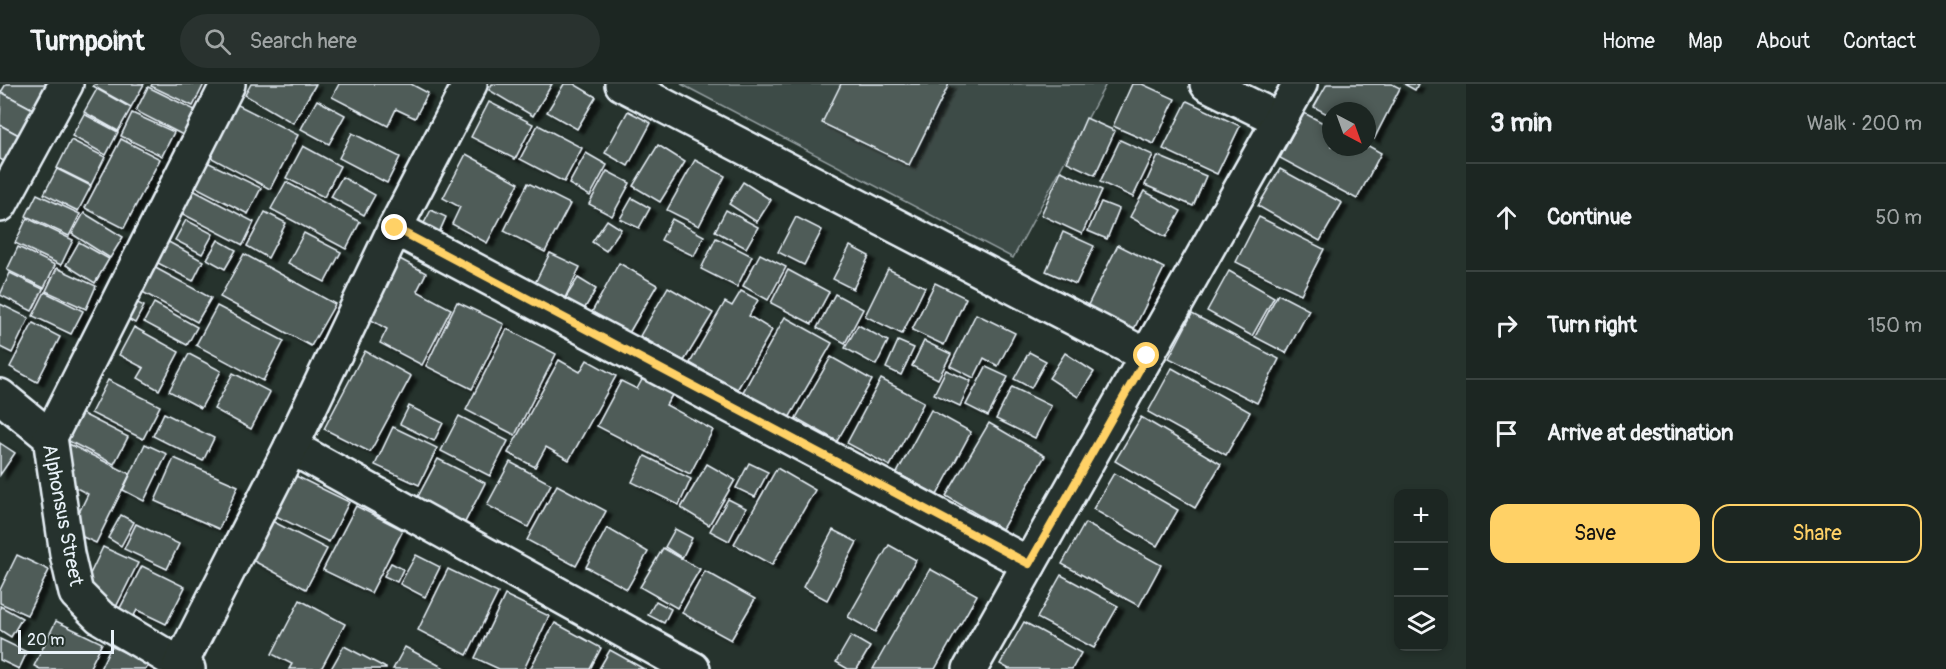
<!DOCTYPE html>
<html lang="en">
<head>
<meta charset="utf-8">
<style>
	:root { --surface:#1c2622; --page:#29322f; --text:#f1f3f6; --muted:#a0a5a5; --line:#3a4340; --accent:#ffd166 }
	body { margin:0; font-family:Pangolin,sans-serif; background:var(--page); color:var(--text) }
	.controls { position:absolute; right:18px; bottom:18px; display:grid; overflow:hidden; border-radius:12px; box-shadow:0 3px 9px #0003 }
	.controls button { width:54px; height:54px; display:grid; place-items:center; padding:0; border:0; border-bottom:2px solid var(--line); background:var(--surface); color:var(--text); font:30px sans-serif }
	.compass { position:absolute; left:1322px; top:18px; width:54px; height:54px; border-radius:50%; background:var(--surface); box-shadow:0 3px 9px #0003; rotate:139deg }
	.scale { position:absolute; left:18px; bottom:15px; width:96px; box-sizing:border-box; padding-left:6px; border:3px solid #e8f1f8; border-top:0; font-size:16px; line-height:21px; white-space:nowrap; color:#e8f1f8; -webkit-text-stroke:4px #26332d; paint-order:stroke }
	.stop { position:absolute; width:18px; height:18px; margin:-14px; border:4px solid #ffd166; border-radius:50%; background:#fff }
	.stop.end { background:#ffd166; border-color:#fff; box-shadow:0 2px 6px #0008 }
	.list { margin:0; padding:0; list-style:none }
	h2 { display:flex; justify-content:space-between; align-items:center; height:78px; margin:0; padding:0 24px; font-size:26px }
	h2 small { font-size:20px; font-weight:400; color:var(--muted) }
	.list li { display:grid; grid-template-columns:39px 1fr auto; gap:18px; align-items:center; box-sizing:border-box; height:108px; padding:0 24px; border-top:2px solid var(--line) }
	.list b { display:block; font-size:22px; white-space:nowrap }
	.list em { font-size:20px; font-style:normal; color:var(--muted) }
	.actions { display:flex; gap:12px; padding:18px 24px }
	.actions a { flex:1; padding:14px 0; border:2px solid var(--accent); border-radius:18px; text-align:center; font-size:21px; color:var(--accent) }
	.actions .main { background:var(--accent); color:#111 }
	.icon { flex:none; width:33px; height:33px; fill:none; stroke:currentColor; stroke-width:2; stroke-linecap:round; stroke-linejoin:round }
	.map { position:relative; flex:none; width:1466px; height:585px; overflow:hidden }
	header { display:flex; align-items:center; gap:36px; box-sizing:border-box; height:84px; padding:0 30px; background:var(--surface); border-bottom:2px solid var(--line) }
	header strong { font-size:28px }
	nav { display:flex; gap:33px; margin-inline-start:auto; font-size:21px }
	.search { width:420px; height:54px; background:var(--page); display:flex; align-items:center; gap:15px; box-sizing:border-box; padding:0 21px; border-radius:33px; color:var(--muted); font-size:22px }
	main { display:flex }
	aside { flex:1; background:var(--surface) }
	.map>svg:first-child { display:block }
	.green { fill:#3e4b47; stroke:#939ea0; stroke-width:1.5 }
	.building { fill:#505c59; stroke:#e8f1f8; stroke-width:1.5; filter:url(#shadow) }
	.lines { fill:none; stroke-linecap:round; stroke-linejoin:round }
	.street-casing { stroke:#e8f1f8; stroke-width:38 }
	.street { stroke:#26332d; stroke-width:33 }
	.route { stroke:#ffd166; stroke-width:8 }
	.labels { text-anchor:middle; dominant-baseline:central; stroke-width:4.5; stroke-linejoin:round; paint-order:stroke }
	.street-label { font-size:20px; fill:#e8f1f8; stroke:#26332d }
</style>
</head>
<body>
<header>
<strong>Turnpoint</strong>
<div class="search"><svg class="icon" aria-label="search" viewBox="0 0 24 24"><circle cx="10" cy="10" r="6"/><path d="M15 15l6 6"/></svg>Search here</div>
<nav><a>Home</a><a>Map</a><a>About</a><a>Contact</a></nav>
</header>
<main>
<div class="map">
<svg width="1466" height="585" viewBox="0 0 1466 585">
	<defs>
		<filter id="shadow"><feDropShadow dx="6" dy="4" stdDeviation="1.5" flood-color="#0009"/></filter>
	</defs>
	<rect width="100%" height="100%" fill="#26332d"/>
	<filter id="ink" filterUnits="userSpaceOnUse"><feTurbulence type="fractalNoise" baseFrequency=".0167" numOctaves="2"/><feDisplacementMap in="SourceGraphic" scale="12" xChannelSelector="R" yChannelSelector="G"/><feConvolveMatrix kernelMatrix="1 2 1 2 8 2 1 2 1" color-interpolation-filters="sRGB"/></filter>
	<g filter="url(#ink)">
		<path class="green" d="M681 0H1106L1013 174Z"/>
		<g class="building">
			<path d="M6 0H51L44 31 1 8Z"/>
			<path d="M95 0H144L131 23 93 2Z"/>
			<path d="M152 0H204L193 22 151 2Z"/>
			<path d="M251 0H316L293 39 245 11Z"/>
			<path d="M339 0H411L428 9 415 34 396 25 388 42 332 13Z"/>
			<path d="M492 0H552L533 32 489 6Z"/>
			<path d="M564 0H574L596 13 577 45 547 28Z"/>
			<path d="M841 0H949L909 81 822 39Z"/>
			<path d="M1132 0H1142L1175 15 1154 60 1113 42Z"/>
			<path d="M1327 0H1392L1400 4 1374 55 1367 51V27H1331V32L1314 23Z"/>
			<path d="M1404 0H1418L1415 6Z"/>
			<path d="M148 3 197 27 185 52 136 27Z"/>
			<path d="M97 5 131 24 118 47 84 28Z"/>
			<path d="M1 8 44 31 30 57 0 41Z"/>
			<path d="M317 16 345 31 329 60 301 45Z"/>
			<path d="M1187 17 1240 42 1217 90 1163 65Z"/>
			<path d="M489 18 533 40 515 75 471 53Z"/>
			<path d="M236 20 298 51 270 105 208 72Z"/>
			<path d="M628 27 651 39 628 82 605 69Z"/>
			<path d="M132 29 174 48 162 72 121 52Z"/>
			<path d="M1304 29 1331 43V63H1367V61L1381 69 1357 115 1280 74Z"/>
			<path d="M84 30 118 48 106 71 72 52Z"/>
			<path d="M1086 34 1115 47 1095 91 1067 78Z"/>
			<path d="M0 41 30 57 16 84 0 75Z"/>
			<path d="M538 41 582 64 564 98 520 75Z"/>
			<path d="M352 49 400 73 387 99 339 74Z"/>
			<path d="M121 55 160 75 124 144 85 124Z"/>
			<path d="M71 56 105 73 91 101 57 84Z"/>
			<path d="M1120 56 1153 71 1133 113 1100 98Z"/>
			<path d="M658 61 685 78 660 118 633 102Z"/>
			<path d="M303 62 340 82 324 113 286 94Z"/>
			<path d="M586 69 607 81 590 112 569 100Z"/>
			<path d="M466 70 519 99 487 159 452 140 460 123 443 114Z"/>
			<path d="M1158 72 1206 92 1193 122 1145 101Z"/>
			<path d="M695 76 725 92 699 142 667 126Z"/>
			<path d="M205 77 261 104 248 130 192 101Z"/>
			<path d="M57 85 91 102 78 127 44 110Z"/>
			<path d="M1280 85 1342 119 1320 157 1258 122Z"/>
			<path d="M607 87 630 99 612 132 589 120Z"/>
			<path d="M1061 87 1102 106 1082 150 1041 131Z"/>
			<path d="M342 93 375 111 364 131 331 113Z"/>
			<path d="M286 98 360 138 346 165 271 125Z"/>
			<path d="M743 98 771 116 757 138 729 120Z"/>
			<path d="M528 99 570 120 545 168 504 147Z"/>
			<path d="M189 104 254 138 243 161 177 127Z"/>
			<path d="M1144 107 1181 127 1166 153 1130 133Z"/>
			<path d="M37 110 80 130 69 152 26 132Z"/>
			<path d="M632 114 650 124 639 144 620 135Z"/>
			<path d="M1101 118 1119 125 1107 155 1088 147Z"/>
			<path d="M431 126 446 133 438 151 422 143Z"/>
			<path d="M726 126 758 143 746 164 715 147Z"/>
			<path d="M265 128 286 139 268 174 247 162Z"/>
			<path d="M84 129 123 153 110 174 72 150Z"/>
			<path d="M796 133 822 146 804 181 778 168Z"/>
			<path d="M1259 133 1324 165 1301 210 1236 178Z"/>
			<path d="M27 134 73 156 61 181 15 159Z"/>
			<path d="M672 135 704 152 694 172 661 156Z"/>
			<path d="M186 136 213 150 202 170 175 156Z"/>
			<path d="M607 136 621 145 606 167 592 158Z"/>
			<path d="M1063 148 1094 162 1076 200 1046 187Z"/>
			<path d="M304 149 341 168 325 198 288 179Z"/>
			<path d="M716 154 752 172 737 203 701 185Z"/>
			<path d="M165 156 203 177 193 197 154 177Z"/>
			<path d="M218 156 236 166 225 185 207 175Z"/>
			<path d="M79 158 109 175 95 199 66 181Z"/>
			<path d="M1118 161 1164 184 1132 249 1085 227Z"/>
			<path d="M850 162 869 172 853 205 833 195Z"/>
			<path d="M18 163 55 181 44 204 7 186Z"/>
			<path d="M550 169 580 183 559 226 529 211Z"/>
			<path d="M244 170 335 220 311 262 220 213Z"/>
			<path d="M760 170 786 183 768 216 743 202Z"/>
			<path d="M398 174 426 189 417 207 451 225 422 281 380 259 387 245 366 233Z"/>
			<path d="M619 179 657 201 629 249 592 228Z"/>
			<path d="M150 181 211 214 197 238 137 205Z"/>
			<path d="M57 184 96 202 86 225 46 207Z"/>
			<path d="M888 185 925 203 902 250 865 232Z"/>
			<path d="M788 186 829 208 812 240 771 219Z"/>
			<path d="M1229 187 1274 213 1252 252 1207 227Z"/>
			<path d="M10 189 43 205 32 227 0 211Z"/>
			<path d="M578 194 596 205 582 229 563 218Z"/>
			<path d="M935 199 966 214 944 261 912 246Z"/>
			<path d="M668 203 713 229 684 277 640 252Z"/>
			<path d="M741 207 758 216 749 232 772 246 737 306 690 279 725 218 732 222Z"/>
			<path d="M45 208 83 227 71 250 33 232Z"/>
			<path d="M835 210 863 225 845 259 817 244Z"/>
			<path d="M1278 210 1309 226 1286 269 1255 253Z"/>
			<path d="M125 213 144 222 135 239 117 229Z"/>
			<path d="M457 218 504 240 472 305 426 282Z"/>
			<path d="M154 219 197 243 187 261 144 238Z"/>
			<path d="M0 220 29 234 12 269 0 263Z"/>
			<path d="M217 222 284 257 263 297 196 261Z"/>
			<path d="M976 230 1015 249 998 282 984 274 974 294 950 282Z"/>
			<path d="M1192 230 1279 275 1257 319 1169 274Z"/>
			<path d="M785 233 832 259 789 334 743 308Z"/>
			<path d="M33 239 60 253 37 298 10 283Z"/>
			<path d="M858 241 888 257 876 281 845 264Z"/>
			<path d="M134 243 179 268 159 306 138 294 144 284 119 271Z"/>
			<path d="M507 245 556 270 515 351 466 326Z"/>
			<path d="M898 257 914 264 901 291 886 284Z"/>
			<path d="M924 257 951 270 938 295 912 282Z"/>
			<path d="M365 267 411 292 370 368 324 345Z"/>
			<path d="M1029 268 1046 277 1031 304 1014 295Z"/>
			<path d="M1065 269 1094 288 1078 313 1049 294Z"/>
			<path d="M189 270 221 287 201 324 169 307Z"/>
			<path d="M831 273 872 296 837 357 796 334Z"/>
			<path d="M559 276 580 288 587 276 616 292 569 376 546 363 535 383 508 369Z"/>
			<path d="M986 283 1008 293 988 332 966 321Z"/>
			<path d="M1172 284 1250 328 1226 371 1148 328Z"/>
			<path d="M946 286 971 297 960 322 934 310Z"/>
			<path d="M233 289 270 308 251 345 214 325Z"/>
			<path d="M644 292 674 308 666 321 713 346 690 390 597 342 621 297 637 305Z"/>
			<path d="M881 295 924 318 890 382 847 359Z"/>
			<path d="M108 296 160 322 143 355 91 329Z"/>
			<path d="M1012 303 1051 322 1035 354 996 335Z"/>
			<path d="M409 322 443 339 434 357 400 340Z"/>
			<path d="M931 326 971 348 937 411 897 389Z"/>
			<path d="M79 328 128 353 114 380 65 355Z"/>
			<path d="M164 329 214 354 203 377 153 352Z"/>
			<path d="M459 332 508 357 490 392 441 367Z"/>
			<path d="M1141 333 1221 380 1195 424 1115 377Z"/>
			<path d="M989 339 1045 372 1002 445 946 412Z"/>
			<path d="M393 343 437 364 419 401 375 381Z"/>
			<path d="M0 359 15 369 0 391Z"/>
			<path d="M67 359 130 390 96 459 70 447 88 410 67 399 74 385 58 378Z"/>
			<path d="M145 360 167 370 144 417 123 406Z"/>
			<path d="M645 372 691 395 679 421 632 398Z"/>
			<path d="M174 374 238 402 219 445 155 417Z"/>
			<path d="M438 375 485 399 461 446 413 422Z"/>
			<path d="M510 378 551 400 528 443 487 421Z"/>
			<path d="M749 379 768 388 755 413 736 404Z"/>
			<path d="M707 380 735 396 709 441 681 424Z"/>
			<path d="M777 384 815 406 772 481 734 460Z"/>
			<path d="M1114 389 1178 426 1157 462 1093 425Z"/>
			<path d="M296 392 349 418 329 458 276 432Z"/>
			<path d="M557 401 606 427 576 482 527 456Z"/>
			<path d="M728 415 746 424 729 457 710 447Z"/>
			<path d="M356 422 403 446 371 509 323 486Z"/>
			<path d="M121 431 134 438 121 462 108 454Z"/>
			<path d="M270 436 327 465 306 505 250 475Z"/>
			<path d="M1085 439 1161 481 1139 522 1062 480Z"/>
			<path d="M136 440 179 460 167 485 124 465Z"/>
			<path d="M607 444 648 468 627 505 586 483Z"/>
			<path d="M675 445 692 454 682 474 665 463Z"/>
			<path d="M833 446 857 458 827 516 803 503Z"/>
			<path d="M889 461 916 476 875 548 848 533Z"/>
			<path d="M103 463 138 479 114 527 80 511Z"/>
			<path d="M663 464 700 485 677 524 640 503Z"/>
			<path d="M17 471 49 486 27 531 0 519V506Z"/>
			<path d="M416 471 440 483 425 513 400 500Z"/>
			<path d="M391 479 403 485 397 498 384 492Z"/>
			<path d="M142 482 185 503 166 540 137 526 131 537 117 530Z"/>
			<path d="M448 485 498 509 467 571 418 546Z"/>
			<path d="M930 485 977 511 935 585H873Z"/>
			<path d="M705 487 755 515 731 556 682 529Z"/>
			<path d="M1061 491 1118 522 1094 564 1037 534Z"/>
			<path d="M505 511 549 532 524 585H499L475 574Z"/>
			<path d="M300 516 345 540 321 585H289L292 580 272 570Z"/>
			<path d="M656 517 671 525 664 539 648 531Z"/>
			<path d="M0 522 22 534 11 553 0 546Z"/>
			<path d="M56 537 102 559 89 585H40L34 582Z"/>
			<path d="M1024 538 1081 569 1072 585H1009L1000 580Z"/>
			<path d="M555 539 601 564 590 585H530Z"/>
			<path d="M851 552 870 563 857 585H848L836 578Z"/>
			<path d="M0 555 27 568 19 585 0 576Z"/>
			<path d="M111 562 149 580 146 585H100Z"/>
			<path d="M344 562 386 584V585H331Z"/>
			<path d="M405 563 446 585H393Z"/>
			<path d="M610 566 644 585H599Z"/>
		</g>
		<g class="lines">
			<defs>
				<g id="street">
					<path d="M622 0 1147 272"/>
					<path d="M1207 0 1280 36"/>
					<path d="M0 121 66 0"/>
					<path d="M395 144 1029 480"/>
					<path d="M0 312 50 353 67 470 76 509 100 533 188 585"/>
					<path d="M50 353 228 0"/>
					<path d="M291 363 693 585"/>
					<path d="M180 581 291 363 395 144 470 0"/>
					<path d="M970 585 1300 0"/>
				</g>
			</defs>
			<use href="#street" class="street-casing"/>
			<use href="#street" class="street"/>
		</g>
	</g>
	<g class="lines" filter="url(#ink)">
		<path class="route" d="M395 144 1029 480 1147 272"/>
	</g>
	<g class="labels">
		<g class="street-label">
			<text transform="translate(63 431) rotate(79)">Alphonsus Street</text>
		</g>
	</g>
</svg>
<div class="controls">
<button>+</button>
<button>−</button>
<button><svg class="icon" aria-label="layers" viewBox="0 0 24 24"><path d="M12 4l9 5-9 5-9-5zM3 14l9 5 9-5"/></svg></button>
</div>
<svg class="compass" viewBox="-18 -18 36 36"><path d="M0-13l5 13h-10z" fill="#e53935"/><path d="M0 13l5-13h-10z" fill="#a0a5a5"/></svg>
<div class="scale">20 m</div>
<div class="stop" style="left:1147px;top:272px"></div>
<div class="stop end" style="left:395px;top:144px"></div>
</div>
<aside>
<h2>3 min<small>Walk · 200 m</small></h2>
<ul class="list">
<li><svg class="icon" aria-label="ahead" viewBox="0 0 24 24"><path d="M12 20V5M6 11l6-6 6 6"/></svg><div><b>Continue</b></div><em>50 m</em></li>
<li><svg class="icon" aria-label="right" viewBox="0 0 24 24"><path d="M7 20v-9h11M14 6l5 5-5 5"/></svg><div><b>Turn right</b></div><em>150 m</em></li>
<li><svg class="icon" aria-label="arrive" viewBox="0 0 24 24"><path d="M6 21V4h12l-3 4 3 4H6"/></svg><div><b>Arrive at destination</b></div></li>
</ul>
<div class="actions"><a class="main">Save</a><a>Share</a></div>
</aside>
</main>
</body>
</html>
